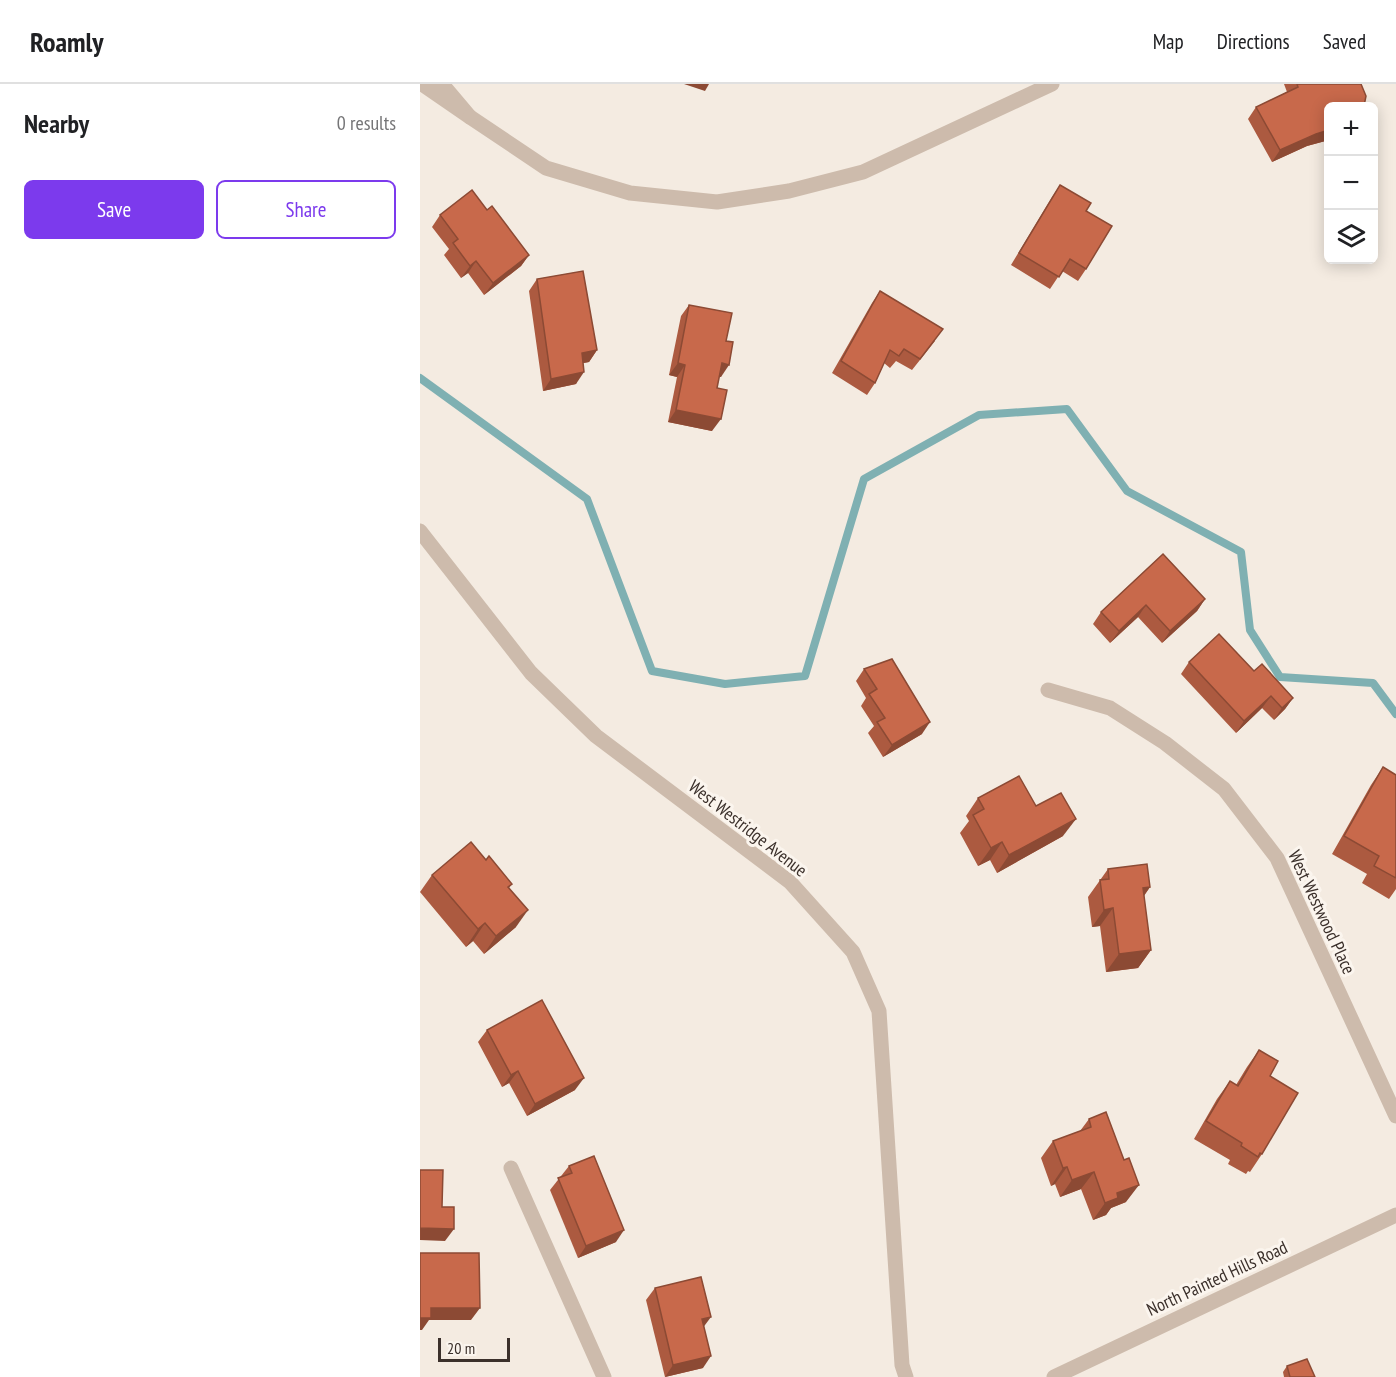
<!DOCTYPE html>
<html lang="en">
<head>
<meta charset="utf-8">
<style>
	:root { --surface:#fff; --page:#f2f2f2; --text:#202124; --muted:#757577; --line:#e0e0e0; --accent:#7c3aed }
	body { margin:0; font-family:"PT Sans Narrow",sans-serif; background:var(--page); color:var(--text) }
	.controls { position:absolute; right:18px; top:18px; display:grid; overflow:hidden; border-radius:9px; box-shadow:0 3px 15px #0003 }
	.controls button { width:54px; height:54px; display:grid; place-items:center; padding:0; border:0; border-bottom:2px solid var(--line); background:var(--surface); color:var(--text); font:30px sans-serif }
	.scale { position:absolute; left:18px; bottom:15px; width:72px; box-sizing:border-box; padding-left:6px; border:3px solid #3b302b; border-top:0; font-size:16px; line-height:21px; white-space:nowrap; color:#3b302b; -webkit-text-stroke:4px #fbf5ee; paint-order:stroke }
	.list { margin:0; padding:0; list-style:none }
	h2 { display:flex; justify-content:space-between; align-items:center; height:78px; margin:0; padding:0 24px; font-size:26px }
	h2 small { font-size:20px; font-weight:400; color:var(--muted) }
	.actions { display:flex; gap:12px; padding:18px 24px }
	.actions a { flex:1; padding:14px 0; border:2px solid var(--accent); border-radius:9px; text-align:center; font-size:21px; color:var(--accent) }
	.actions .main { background:var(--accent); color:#fff }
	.icon { flex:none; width:33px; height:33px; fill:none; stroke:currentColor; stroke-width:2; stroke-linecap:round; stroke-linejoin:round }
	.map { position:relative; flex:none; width:976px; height:1293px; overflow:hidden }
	header { display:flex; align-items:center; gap:36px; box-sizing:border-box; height:84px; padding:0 30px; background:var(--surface); border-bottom:2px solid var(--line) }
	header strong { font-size:28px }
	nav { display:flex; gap:33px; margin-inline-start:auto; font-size:21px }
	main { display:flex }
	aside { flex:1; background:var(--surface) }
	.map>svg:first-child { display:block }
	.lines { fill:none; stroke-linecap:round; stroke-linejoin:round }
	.stream { stroke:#7fb0b2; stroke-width:8 }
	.minor { stroke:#cdbbac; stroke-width:15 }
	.wall { fill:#ac5a40 }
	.shaded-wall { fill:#8c4a34 }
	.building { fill:#c8694b; stroke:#8c4a34; stroke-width:1.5 }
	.labels { text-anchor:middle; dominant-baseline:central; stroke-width:6; stroke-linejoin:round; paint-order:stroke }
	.street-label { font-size:18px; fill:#3b302b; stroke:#fbf5ee }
</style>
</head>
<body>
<header>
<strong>Roamly</strong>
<nav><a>Map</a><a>Directions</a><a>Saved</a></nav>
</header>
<main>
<aside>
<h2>Nearby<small>0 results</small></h2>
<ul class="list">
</ul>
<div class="actions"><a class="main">Save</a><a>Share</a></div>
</aside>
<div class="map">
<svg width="976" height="1293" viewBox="0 0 976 1293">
	<rect width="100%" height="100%" fill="#f4ebe1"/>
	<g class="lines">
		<path class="stream" d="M0 294 167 415 232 587 305 600 385 592 444 395 559 331 647 325 707 407 821 468 830 546 860 593 953 599 976 630"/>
		<g class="minor">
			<path d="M2 0 50 33 22 0"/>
			<path d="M50 33 126 84 210 109 297 118 369 107 443 88 632 0"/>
			<path d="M0 447 111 589 176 652 370 798 433 868 459 927 482 1281 486 1293"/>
			<path d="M628 606 690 624 745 659 804 705 857 774 976 1032"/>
			<path d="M91 1084 184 1293"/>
			<path d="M634 1293 976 1131"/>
		</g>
	</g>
	<g class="wall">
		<path d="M864 0H941L909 22V56L887 62 852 78 828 35 836 23 867 8Z"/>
		<path d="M640 101 666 127V185L658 197 642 187 630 205 591 181 632 113Z"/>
		<path d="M67 126 109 171 101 182 64 211 48 189 41 194 24 171 29 165 12 143 20 131Z"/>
		<path d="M117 195 177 266 169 278 163 279 156 300 123 307 109 207Z"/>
		<path d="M460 207 515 257 492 286 476 277 470 284 464 279 455 299 447 311 412 289 452 219Z"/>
		<path d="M269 221 306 257 301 293H299L297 304 292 347 248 338 257 293 249 291 261 232Z"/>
		<path d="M743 470 785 515 777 527 742 559 718 533 690 559 673 540 681 528Z"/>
		<path d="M769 578 834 587 873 614 865 625 854 636 842 624 816 649 761 590Z"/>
		<path d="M444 585 502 650 463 673 448 649 454 642 441 622 446 614 436 597Z"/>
		<path d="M963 683 976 691V805L969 815 942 799 947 790 912 770 951 701Z"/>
		<path d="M558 714 616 722 643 752 577 789 570 776 558 782 540 749 549 737 546 732Z"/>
		<path d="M66 776 92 800 89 804 96 843 64 870 53 857 46 863 0 808 12 791Z"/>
		<path d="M688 785 730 803 724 812 731 866 718 884 686 888 680 842 672 843 668 813Z"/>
		<path d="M67 946 155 1006 107 1032 89 999 82 1003 58 958Z"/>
		<path d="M839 966 850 992 842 1070 830 1088 828 1087 826 1090 808 1080 810 1076 774 1055 797 1015 810 997 816 1001 827 983Z"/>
		<path d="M669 1035 706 1118 691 1124 686 1131 673 1136 661 1105 640 1113 635 1100 631 1102 621 1074 633 1057 660 1047Z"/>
		<path d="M149 1082 196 1158 158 1174 130 1106Z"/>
		<path d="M235 1204 284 1242 283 1284 245 1293 226 1216Z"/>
		<path d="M867 1282 895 1293H864L863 1288Z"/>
	</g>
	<g class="shaded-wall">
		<path d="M264 0H289L285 7Z"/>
		<path d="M909 46V56L887 62 852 78 860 66 896 50Z"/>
		<path d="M109 171 101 182 64 211 73 199Z"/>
		<path d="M56 177 48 189 41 194 50 182Z"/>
		<path d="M177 266 169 278 153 281 162 269Z"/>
		<path d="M258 279 265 281 257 293 249 291Z"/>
		<path d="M302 279 309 281 301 293 293 291Z"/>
		<path d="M164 288 156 300 123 307 131 295Z"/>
		<path d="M256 326 301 335 292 347 248 338Z"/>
		<path d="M785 515 777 527 742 559 750 547Z"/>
		<path d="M726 521 718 533 690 559 699 547Z"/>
		<path d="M851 612 842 624 816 649 824 637Z"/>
		<path d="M873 614 865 625 854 636 862 624Z"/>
		<path d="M510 638 502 650 463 673 472 661Z"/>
		<path d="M656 735 643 752 577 789 589 771Z"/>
		<path d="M582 758 570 776 558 782 571 764Z"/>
		<path d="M730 803 717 821 723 804Z"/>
		<path d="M693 824 680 842 672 843 684 826Z"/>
		<path d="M108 826 96 843 64 870 76 852Z"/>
		<path d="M65 839 53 857 46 863 58 845Z"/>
		<path d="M731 866 718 884 686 888 699 870Z"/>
		<path d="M98 987 89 999 82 1003 91 991Z"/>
		<path d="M164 994 155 1006 107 1032 115 1020Z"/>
		<path d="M647 1083 635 1100 631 1102 643 1084Z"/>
		<path d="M674 1088 661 1105 640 1113 652 1096Z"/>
		<path d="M719 1101 706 1118 691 1124 686 1131 673 1136 685 1119 697 1109Z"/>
		<path d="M0 1144 34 1145 25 1157 0 1156Z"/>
		<path d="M204 1146 196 1158 158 1174 166 1162Z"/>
		<path d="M11 1224H60L51 1236H9L2 1246H0V1234Z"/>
		<path d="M291 1233 282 1245V1235Z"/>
		<path d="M291 1272 283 1284 245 1293 253 1281Z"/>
	</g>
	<g class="building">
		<path d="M877 0H941L946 12 944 22H909V46L896 50 860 66 836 23 878 3Z"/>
		<path d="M640 101 671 119 666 127 692 142 666 185 650 175 639 193 599 169Z"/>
		<path d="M52 106 67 126 72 122 109 171 73 199 56 177 50 182 33 159 38 155 20 131Z"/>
		<path d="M163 187 177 266 162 269 164 288 131 295 117 195Z"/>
		<path d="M460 207 523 245 500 275 484 265 479 272 470 266 455 299 421 277Z"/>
		<path d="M269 221 312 229 306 257 313 258 309 281 302 279 297 304 307 306 301 335 256 326 265 281 258 279Z"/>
		<path d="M743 470 785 515 750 547 726 521 699 547 681 528Z"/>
		<path d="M799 550 834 587 842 580 873 614 862 624 851 612 824 637 769 578Z"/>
		<path d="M472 575 510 638 472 661 457 638 465 634 449 610 457 605 444 585Z"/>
		<path d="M963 683 976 691V794L954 782 959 772 924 752Z"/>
		<path d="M599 692 616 722 641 709 656 735 589 771 582 758 571 764 553 731 564 725 558 714Z"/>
		<path d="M51 758 66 776 69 772 92 800 88 803 108 826 76 852 65 839 58 845 12 791Z"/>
		<path d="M727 780 730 803 723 804 731 866 699 870 693 824 684 826 680 796 689 795 688 785Z"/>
		<path d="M122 916 164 994 115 1020 98 987 91 991 67 946Z"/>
		<path d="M839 966 858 977 850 992 878 1009 842 1070 840 1069 838 1073 821 1062 822 1059 786 1037 810 997 818 1002Z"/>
		<path d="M686 1028 704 1076 709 1074 719 1101 697 1109 698 1114 685 1119 674 1088 652 1096 647 1083 643 1084 633 1057 671 1043 669 1035Z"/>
		<path d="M174 1072 204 1146 166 1162 138 1094 152 1089 149 1082Z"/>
		<path d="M0 1086H23L22 1123H34V1145L0 1144Z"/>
		<path d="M0 1169H59L60 1224H11V1234H0Z"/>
		<path d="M281 1193 291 1233 282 1235 291 1272 253 1281 235 1204Z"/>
		<path d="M887 1275 895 1293H870L867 1282Z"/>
	</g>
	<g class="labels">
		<g class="street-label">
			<text transform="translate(328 744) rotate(38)">West Westridge Avenue</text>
			<text transform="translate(902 828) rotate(65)">West Westwood Place</text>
			<text transform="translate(797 1194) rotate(-25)">North Painted Hills Road</text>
		</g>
	</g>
</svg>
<div class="controls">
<button>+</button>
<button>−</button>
<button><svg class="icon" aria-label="layers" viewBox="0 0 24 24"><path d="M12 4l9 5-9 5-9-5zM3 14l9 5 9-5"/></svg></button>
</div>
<div class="scale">20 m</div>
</div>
</main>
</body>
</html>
